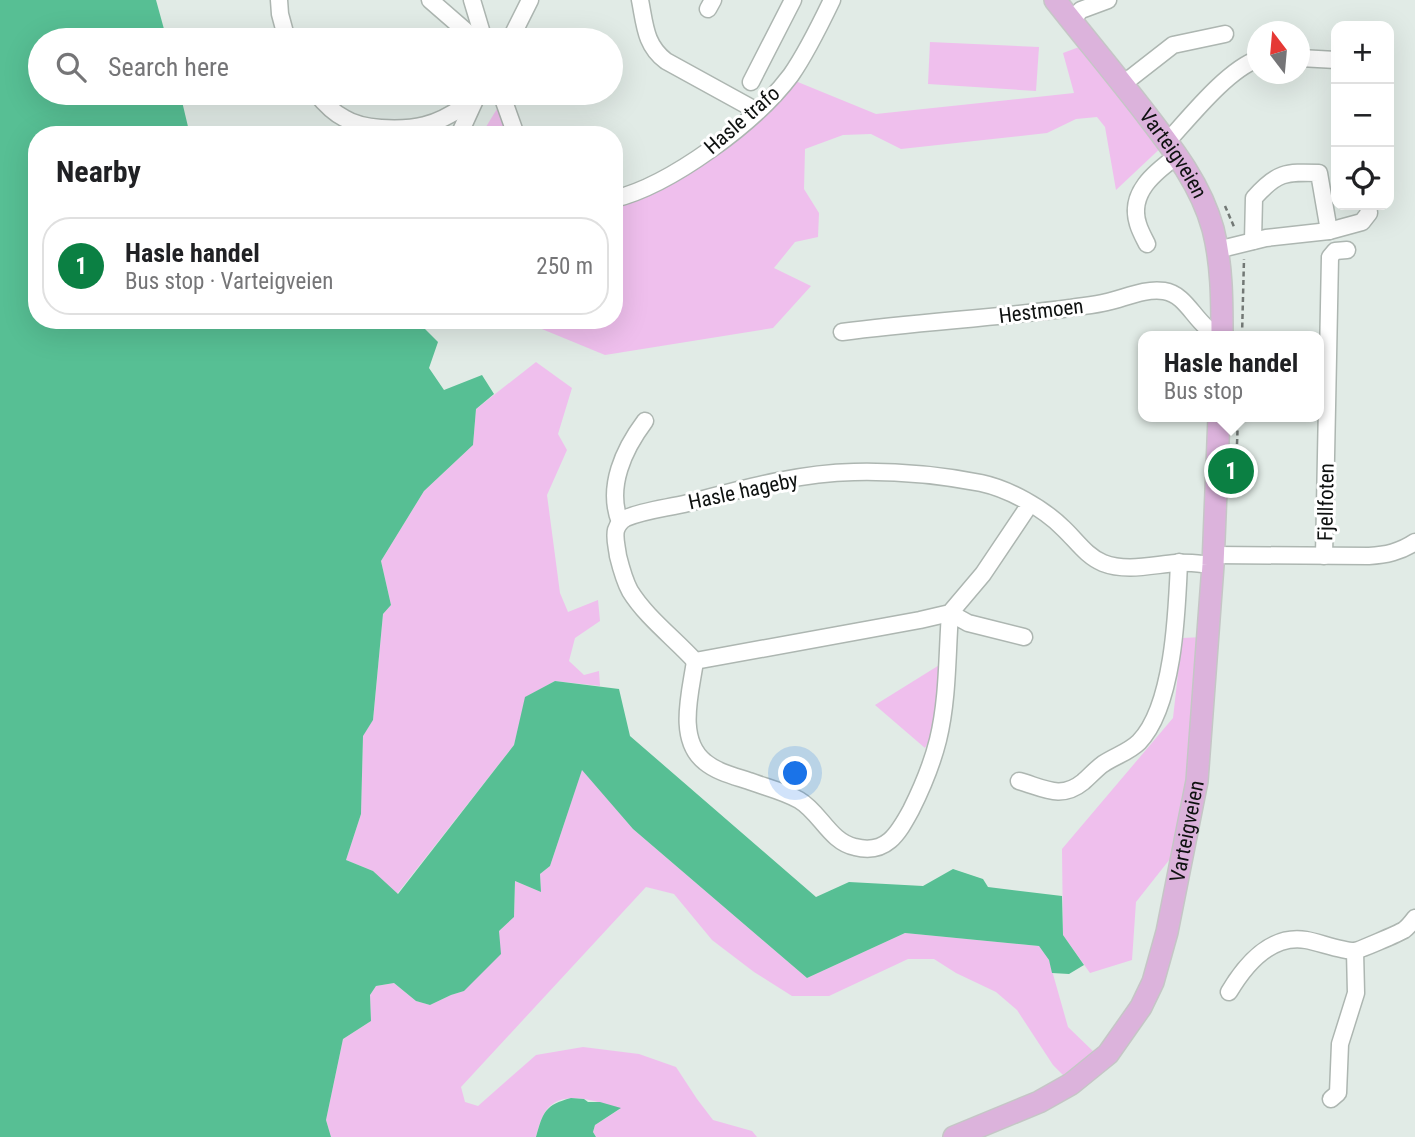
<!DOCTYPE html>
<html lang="en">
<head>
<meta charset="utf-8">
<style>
	:root { --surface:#fff; --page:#f2f2f2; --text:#202124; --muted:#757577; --line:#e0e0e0; --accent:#0b8043 }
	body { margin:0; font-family:"Roboto Condensed",sans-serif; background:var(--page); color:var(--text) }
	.controls { position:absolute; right:21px; top:21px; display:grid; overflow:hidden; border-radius:14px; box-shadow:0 7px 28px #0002 }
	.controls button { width:63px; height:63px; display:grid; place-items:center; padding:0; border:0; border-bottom:2px solid var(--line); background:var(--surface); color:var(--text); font:35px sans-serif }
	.compass { position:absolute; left:1247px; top:21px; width:63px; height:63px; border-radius:50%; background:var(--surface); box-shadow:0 7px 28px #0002; rotate:344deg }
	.you { position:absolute; left:796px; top:774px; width:24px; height:24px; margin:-18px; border:5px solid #fff; border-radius:50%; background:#1a73e8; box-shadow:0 0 0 10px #1a73e833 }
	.badge { display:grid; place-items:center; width:46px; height:46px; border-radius:50%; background:var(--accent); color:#fff; font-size:23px; font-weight:700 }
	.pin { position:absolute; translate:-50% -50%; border:4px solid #fff; box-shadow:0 2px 7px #0006 }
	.popup { position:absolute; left:1138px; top:331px; width:186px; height:91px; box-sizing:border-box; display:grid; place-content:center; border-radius:14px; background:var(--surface); filter:drop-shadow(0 2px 5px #0005); font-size:23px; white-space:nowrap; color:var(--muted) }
	.popup b { font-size:26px; color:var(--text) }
	.popup::after { content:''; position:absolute; left:50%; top:100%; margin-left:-14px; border:14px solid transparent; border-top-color:var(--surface) }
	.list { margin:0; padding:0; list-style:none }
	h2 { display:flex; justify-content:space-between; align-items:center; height:91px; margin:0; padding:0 28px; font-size:30px }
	h2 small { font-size:23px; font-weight:400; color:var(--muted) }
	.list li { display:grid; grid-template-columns:46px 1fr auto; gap:21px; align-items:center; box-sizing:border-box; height:98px; margin:0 14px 14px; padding:0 14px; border:2px solid var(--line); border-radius:28px }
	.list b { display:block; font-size:26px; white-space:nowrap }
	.list p { margin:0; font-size:23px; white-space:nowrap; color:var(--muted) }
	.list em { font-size:23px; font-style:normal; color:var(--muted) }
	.icon { flex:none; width:38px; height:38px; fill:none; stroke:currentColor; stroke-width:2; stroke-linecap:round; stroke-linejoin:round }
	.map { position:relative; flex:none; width:1415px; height:1137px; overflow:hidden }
	.search { position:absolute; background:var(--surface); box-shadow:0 7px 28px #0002; left:28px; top:28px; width:595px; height:77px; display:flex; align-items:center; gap:18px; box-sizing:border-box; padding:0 24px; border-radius:38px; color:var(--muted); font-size:26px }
	.panel { position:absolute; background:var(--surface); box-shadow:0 7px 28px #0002; left:28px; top:126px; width:595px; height:203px; border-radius:28px }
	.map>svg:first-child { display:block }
	.green { fill:#efbfed }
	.water { fill:#57bf94 }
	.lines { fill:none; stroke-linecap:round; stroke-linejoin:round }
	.minor-casing { stroke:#adb6b1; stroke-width:19 }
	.major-casing { stroke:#c5c6c6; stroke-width:24 }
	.path { stroke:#727875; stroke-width:2.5; stroke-dasharray:5 3.5; stroke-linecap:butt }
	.minor { stroke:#fff; stroke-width:16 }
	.major { stroke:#dcb3dc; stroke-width:21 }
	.labels { text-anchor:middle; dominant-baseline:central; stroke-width:6; stroke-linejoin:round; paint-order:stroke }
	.street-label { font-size:21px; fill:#0e1110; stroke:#fff }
</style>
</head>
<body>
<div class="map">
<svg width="1415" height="1137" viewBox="0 0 1415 1137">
	<rect width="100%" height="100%" fill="#e1ebe6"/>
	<g class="green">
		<path d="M930 42 1039 47 1036 91 928 84Z"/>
		<path d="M1090 43 1167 142 1116 190 1105 127 1097 117 1076 119 1047 133 901 149 871 134 843 135 805 149 804 189 819 213 818 237 795 242 774 268 811 286 773 328 605 355 520 320H614V199L691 163 788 78 876 114 1074 93 1063 53Z"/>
		<path d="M503 99 516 135H481Z"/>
		<path d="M536 362 572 388 558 434 567 450 547 495 560 593 568 612 598 600 600 621 575 638 569 661 584 675 599 671 600 686 555 681 526 697 514 745 397 894 373 871 346 860 361 814 363 735 373 720 383 614 391 605 381 561 424 491 473 445 476 409Z"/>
		<path d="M1203 637 1192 769 1177 850 1136 902 1132 960 1090 973 1063 935 1062 849 1173 718 1182 638Z"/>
		<path d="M941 664C938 690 939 726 925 748L875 705Z"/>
		<path d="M582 769 633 829 807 978 905 933 1039 946 1049 960 1068 1027 1096 1054 1065 1077 1053 1065 1017 1010 996 992 956 973 934 959H908L829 996H792L754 972 712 940 674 894 646 887 461 1087 465 1102 478 1106 536 1055 583 1047 639 1054 676 1067 697 1099 713 1120 752 1131 757 1137H596L593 1132 595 1125 620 1109C602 1103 572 1092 554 1103 543 1109 539 1125 536 1137H331L326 1120 343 1039 371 1021 370 995 376 986 394 983 416 1001 430 1005 451 995 464 991 499 931 514 917 515 881 541 892 540 874 550 866Z"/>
	</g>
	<g class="water">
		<path d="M0 0H156L167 40H40V93H180L190 135H37V320H416L438 342 429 368 444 390 482 375 494 394 476 409 473 445 424 491 381 561 391 605 383 614 373 720 363 736 361 814 346 860 373 871 398 894 514 745 525 697 555 681 619 689 630 736 816 897 849 882 923 886 953 869 983 879 988 887 1062 896 1063 935 1084 965 1069 974 1052 973 1049 960 1039 946 905 933 807 978 633 829 582 770 550 866 540 874 541 892 515 881 514 917 499 931 501 954 464 991 451 995 430 1005 416 1001 394 983 376 986 370 995 371 1021 343 1039 326 1120 331 1137H0Z"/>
		<path d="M571 1098 584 1099 588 1102H600L621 1108 595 1125 593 1132 596 1137H536C543 1112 545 1105 571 1098Z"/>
	</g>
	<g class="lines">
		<defs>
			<g id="minor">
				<path d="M279 0 280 14 287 40"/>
				<path d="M430 0 476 40"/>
				<path d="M472 0 484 40"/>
				<path d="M640 0C645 25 645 45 666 61L757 111"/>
				<path d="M708 9 713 0"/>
				<path d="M1071 20 1081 10 1108 0"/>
				<path d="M510 40 530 0"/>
				<path d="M1300 58 1336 60"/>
				<path d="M751 82 793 0"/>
				<path d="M1123 84 1173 45 1225 34"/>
				<path d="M316 93C324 103 332 112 344 118 355 125 368 127 381 128 415 130 435 126 464 106 470 102 476 98 481 93"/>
				<path d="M501 93 516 135"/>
				<path d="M459 135 475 100"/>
				<path d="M1167 142C1190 117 1227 70 1258 59"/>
				<path d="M614 199C671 185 756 122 791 75 807 52 820 25 832 0"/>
				<path d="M1253 241 1254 198C1277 172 1285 172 1319 173L1329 231"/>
				<path d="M1147 244C1144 238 1140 231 1138 224 1128 193 1155 172 1177 156"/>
				<path d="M1217 250 1266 238 1329 231 1362 222 1369 213 1368 205"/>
				<path d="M842 332C918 322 994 318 1070 308 1082 306 1095 305 1107 302 1125 298 1145 288 1164 291 1190 295 1196 330 1222 335"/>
				<path d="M1030 504 983 574 950 613 920 620 695 661C674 638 646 617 630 591 624 580 621 568 618 556 617 547 614 538 616 530 618 524 622 520 626 518 645 510 668 508 688 503 742 489 798 473 854 472 896 471 939 475 981 483 1009 489 1043 508 1063 528 1076 540 1086 556 1103 563 1126 572 1152 565 1176 563 1188 562 1201 564 1213 565"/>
				<path d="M620 522C606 487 624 449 645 421"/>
				<path d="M1213 555 1369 556C1386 555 1400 552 1415 542"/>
				<path d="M1324 556 1330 257 1335 251 1347 250"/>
				<path d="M695 661C691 691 676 739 705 762 717 772 734 776 749 781 765 787 783 791 799 800 820 812 830 842 855 847 886 855 898 834 911 810 922 788 932 764 938 740 948 699 947 655 950 613L968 623 1024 637"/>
				<path d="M1019 781C1044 788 1061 800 1083 782 1090 776 1096 769 1103 764 1115 756 1129 752 1139 742 1174 706 1177 610 1179 562"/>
				<path d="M1229 992C1245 965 1271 934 1306 940 1318 942 1342 951 1354 951 1358 951 1399 933 1404 930 1408 927 1412 922 1415 918"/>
				<path d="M1331 1099 1338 1093 1340 1044 1356 993 1355 951"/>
			</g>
			<g id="major">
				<path id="s1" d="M1055 0C1085 38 1116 75 1146 114 1173 149 1201 185 1213 229 1222 264 1222 301 1222 336"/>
				<path id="s2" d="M954 1137 1039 1102 1071 1084 1108 1054 1141 1007 1153 982 1167 932 1197 781 1213 565 1219 417"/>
			</g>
		</defs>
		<use href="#minor" class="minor-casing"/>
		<use href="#major" class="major-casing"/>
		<g class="path">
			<path d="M1225 206 1235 229"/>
			<path d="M1242 336 1244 259"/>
			<path d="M1237 444 1238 417"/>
		</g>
		<use href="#minor" class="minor"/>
		<use href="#major" class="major"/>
	</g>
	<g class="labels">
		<g class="street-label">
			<text transform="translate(742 120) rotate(-41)">Hasle trafo</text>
			<text stroke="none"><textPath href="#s1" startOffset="194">Varteigveien</textPath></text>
			<text transform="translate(1041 311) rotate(-7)">Hestmoen</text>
			<text transform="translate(743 491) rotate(-12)">Hasle hageby</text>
			<text transform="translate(1326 502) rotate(-89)">Fjellfoten</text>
			<text stroke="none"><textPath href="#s2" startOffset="416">Varteigveien</textPath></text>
		</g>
	</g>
</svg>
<div class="controls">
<button>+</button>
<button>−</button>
<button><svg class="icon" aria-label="locate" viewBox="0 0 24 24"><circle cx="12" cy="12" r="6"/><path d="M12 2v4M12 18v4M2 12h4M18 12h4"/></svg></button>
</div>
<svg class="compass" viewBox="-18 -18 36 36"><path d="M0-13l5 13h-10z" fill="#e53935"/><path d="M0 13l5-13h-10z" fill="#757577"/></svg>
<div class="you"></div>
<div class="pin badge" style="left:1231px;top:471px">1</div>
<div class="popup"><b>Hasle handel</b>Bus stop</div>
<div class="search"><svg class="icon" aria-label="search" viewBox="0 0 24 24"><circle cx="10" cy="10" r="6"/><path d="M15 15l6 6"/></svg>Search here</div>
<section class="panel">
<h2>Nearby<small></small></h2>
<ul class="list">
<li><span class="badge">1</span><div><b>Hasle handel</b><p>Bus stop · Varteigveien</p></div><em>250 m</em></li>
</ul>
</section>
</div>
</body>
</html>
